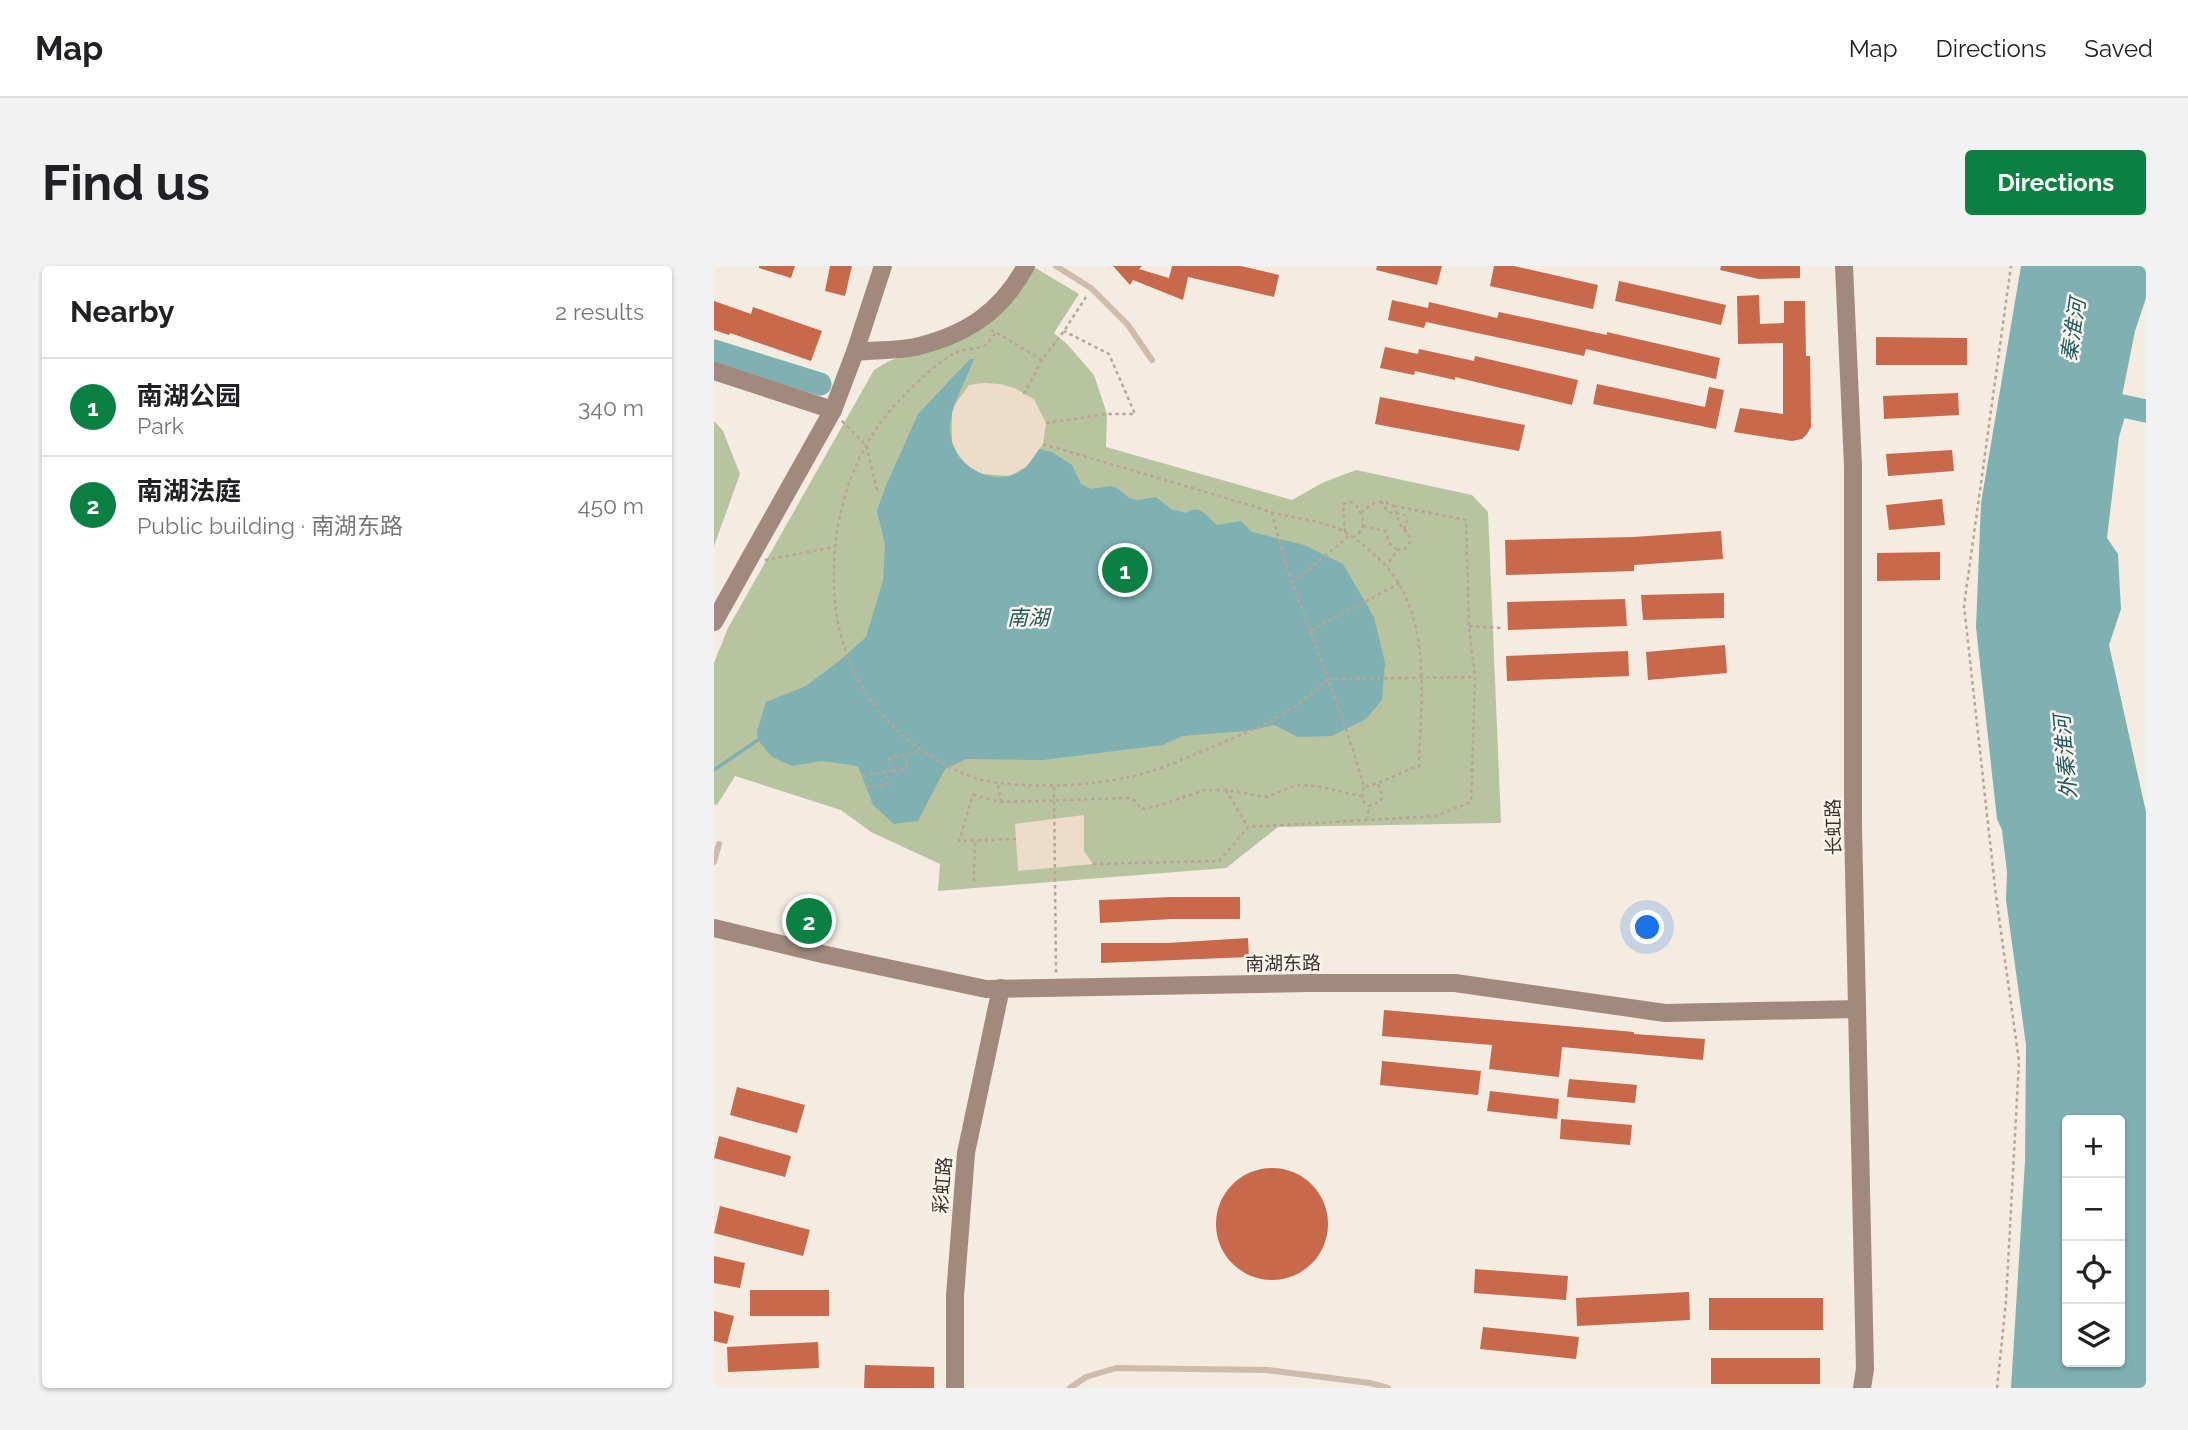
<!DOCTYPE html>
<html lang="en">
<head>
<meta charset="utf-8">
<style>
	:root { --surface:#fff; --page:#f2f2f2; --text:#202124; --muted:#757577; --line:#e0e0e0; --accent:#0b8043 }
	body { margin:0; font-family:Raleway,"Noto Sans SC",sans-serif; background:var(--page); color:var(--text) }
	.controls { position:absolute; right:21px; bottom:21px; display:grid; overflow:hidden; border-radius:7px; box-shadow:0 2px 5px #0004 }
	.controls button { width:63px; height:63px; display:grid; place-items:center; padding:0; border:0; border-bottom:2px solid var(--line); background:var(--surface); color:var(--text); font:35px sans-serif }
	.you { position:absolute; left:934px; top:662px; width:24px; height:24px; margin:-18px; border:5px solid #fff; border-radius:50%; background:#1a73e8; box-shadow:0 0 0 10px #1a73e833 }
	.badge { display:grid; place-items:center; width:46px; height:46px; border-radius:50%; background:var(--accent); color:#fff; font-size:23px; font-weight:700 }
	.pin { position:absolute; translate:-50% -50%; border:4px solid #fff; box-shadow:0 2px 7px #0006 }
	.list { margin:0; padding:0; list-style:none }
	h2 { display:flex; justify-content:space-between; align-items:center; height:91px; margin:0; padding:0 28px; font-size:30px }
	h2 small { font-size:23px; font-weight:400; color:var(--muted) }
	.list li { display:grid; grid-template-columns:46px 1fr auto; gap:21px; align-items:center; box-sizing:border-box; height:98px; padding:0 28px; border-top:2px solid var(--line) }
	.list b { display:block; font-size:26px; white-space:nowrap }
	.list p { margin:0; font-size:23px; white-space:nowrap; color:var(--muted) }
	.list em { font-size:23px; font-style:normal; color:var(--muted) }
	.icon { flex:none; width:38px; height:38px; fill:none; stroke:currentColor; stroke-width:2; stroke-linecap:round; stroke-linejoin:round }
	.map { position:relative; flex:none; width:1432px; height:1122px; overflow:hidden; border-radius:7px }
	header { display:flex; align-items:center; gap:42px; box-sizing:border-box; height:98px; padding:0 35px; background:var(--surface); border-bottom:2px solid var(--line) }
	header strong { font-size:33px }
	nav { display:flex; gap:38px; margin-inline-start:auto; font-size:24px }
	.intro { display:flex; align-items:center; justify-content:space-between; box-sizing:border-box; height:168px; padding:0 42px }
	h1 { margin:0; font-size:49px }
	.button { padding:18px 32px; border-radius:7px; background:var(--accent); color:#fff; font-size:24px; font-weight:700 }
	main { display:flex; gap:42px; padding:0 42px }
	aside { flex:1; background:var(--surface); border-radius:7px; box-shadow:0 2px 5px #0004 }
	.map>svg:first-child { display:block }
	.green { fill:#b8c4a0 }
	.plaza { fill:#ecdcc8 }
	.water { fill:#7fb0b2; fill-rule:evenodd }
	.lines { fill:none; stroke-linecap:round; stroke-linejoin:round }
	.stream { stroke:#7fb0b2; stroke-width:3.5 }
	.river { stroke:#7fb0b2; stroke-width:23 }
	.building { fill:#c8694b }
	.path { stroke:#b9a596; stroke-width:2.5; stroke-dasharray:3.5 3.5; stroke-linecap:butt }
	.lane { stroke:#cdbbac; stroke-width:6 }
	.secondary { stroke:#a18a7d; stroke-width:18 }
	.labels { text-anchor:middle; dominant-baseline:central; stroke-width:5; stroke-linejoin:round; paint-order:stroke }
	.street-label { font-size:19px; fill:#3b302b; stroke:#fbf5ee }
	.water-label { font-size:21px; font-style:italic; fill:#1f5a5e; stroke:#fbf5ee }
</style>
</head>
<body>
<header>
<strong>Map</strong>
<nav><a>Map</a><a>Directions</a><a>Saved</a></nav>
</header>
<div class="intro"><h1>Find us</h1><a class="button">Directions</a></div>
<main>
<aside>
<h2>Nearby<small>2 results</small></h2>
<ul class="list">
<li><span class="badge">1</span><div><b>南湖公园</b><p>Park</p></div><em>340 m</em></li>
<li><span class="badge">2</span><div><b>南湖法庭</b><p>Public building · 南湖东路</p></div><em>450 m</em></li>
</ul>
</aside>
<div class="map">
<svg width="1432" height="1122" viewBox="0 0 1432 1122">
	<rect width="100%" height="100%" fill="#f4ebe1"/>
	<g class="green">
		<path d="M320 1 365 28 340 67 353 78 380 109 393 148 392 181 578 234 608 217 642 204 758 229 774 246 787 557 564 561 512 602 224 625 226 598 157 566 127 544 21 510 3 539 0 538V397L14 362 160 104 175 95 245 72Z"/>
		<path d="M0 155 9 165 26 208 0 280Z"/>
	</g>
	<g class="plaza">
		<path d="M269 117 286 118 300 122 320 133 332 157 329 178 324 185 313 200 296 210 268 208 253 200 243 188 238 176V143L255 119Z"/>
		<path d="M370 549V585L379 598 304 605 301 558Z"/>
	</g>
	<g class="water">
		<path d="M1307 0H1432V32L1421 65 1406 140H1414L1405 171 1393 272 1404 288 1407 343 1395 379 1432 546V1122H1297L1311 896 1312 779 1292 634 1293 606 1288 564 1283 553 1262 361 1267 237ZM1406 854V1096H1353V854Z"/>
		<path d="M256 93H260C252 115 235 142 236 165 238 201 283 226 312 201 317 196 321 189 325 183L338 186 358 199 367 218 377 223 396 220 403 222 415 232 424 234 442 231 457 243 472 247C486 237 492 250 503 259L527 255 538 266 590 279 629 298 660 351 671 397 668 434 652 453 618 470 584 471 560 459 532 465 468 470 449 479 329 494 252 493 231 503 204 555 180 558 159 539 144 500 108 495 78 500 58 491 44 474 43 465 52 436 92 420 125 395 152 371 169 315 171 279 163 245 171 222 204 148Z"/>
	</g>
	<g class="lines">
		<path class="stream" d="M0 504 44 474"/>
		<g class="river">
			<path d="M0 85 106 118"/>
			<path d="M1376 133 1432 145"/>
		</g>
	</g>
	<g class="building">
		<path d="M45 0H81L77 12 45 2Z"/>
		<path d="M116 0H138L131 30 111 25Z"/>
		<path d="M399 0H428L425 3 455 12 458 0H527L565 9 560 31 474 11 469 34 419 14 416 19Z"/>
		<path d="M663 0H728L723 19 662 4Z"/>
		<path d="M780 0H800L884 19 879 43 776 20Z"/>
		<path d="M1007 0H1086V12L1045 13 1006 4Z"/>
		<path d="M905 15 1012 39 1007 59 901 35Z"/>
		<path d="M1045 29 1046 58 1070 57V35H1091L1092 90H1096L1097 161 1093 168 1088 173 1078 175 1020 166 1026 142 1069 148V77L1024 78 1023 30Z"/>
		<path d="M678 34 714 42 715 36 783 52 785 46 893 69V66L1006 92 1002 113 872 83 870 90 712 56 710 62 674 54Z"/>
		<path d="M0 35 37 48 39 41 108 65 97 95 16 67 15 69 0 64Z"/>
		<path d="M1162 71 1253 72V99H1162Z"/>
		<path d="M671 81 704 88 705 83 760 95 761 90 864 114 858 139 741 111V114L701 105 700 109 666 102Z"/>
		<path d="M883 118 991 141 995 121 1010 124 1002 163 879 138Z"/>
		<path d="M1244 127 1245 149 1170 153 1169 130Z"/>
		<path d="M666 131 811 159 805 185 661 158Z"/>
		<path d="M1238 184 1240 205 1174 210 1172 188Z"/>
		<path d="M1228 233 1231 259 1175 264 1172 239Z"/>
		<path d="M1007 265 1009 293 920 299V305L792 309 791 274 919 271Z"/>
		<path d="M1226 286V314L1163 315V287Z"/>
		<path d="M1010 327V352L929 354 927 329Z"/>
		<path d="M911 333 913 360 794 364 793 336Z"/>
		<path d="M1011 379 1013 407 934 414 932 386Z"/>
		<path d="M914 385 915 410 793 415 792 390Z"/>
		<path d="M457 631H526V653H458L386 657 385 634Z"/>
		<path d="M534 672 535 691 387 697V677H454Z"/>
		<path d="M670 744 920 766V768L991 773 989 794 848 781 845 811 775 803 778 779 668 770Z"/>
		<path d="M668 795 767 805 764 829 666 819Z"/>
		<path d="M855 813 923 819 921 837 853 831Z"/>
		<path d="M23 821 91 839 83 867 16 849Z"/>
		<path d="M776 825 845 833 843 853 773 845Z"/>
		<path d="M847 853 918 859 916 879 846 873Z"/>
		<path d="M5 870 77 890 71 911 0 892Z"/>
		<circle cx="558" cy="958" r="56"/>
		<path d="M6 940 96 964 89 990 0 967Z"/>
		<path d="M0 990 31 997 26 1022 0 1017Z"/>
		<path d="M761 1003 854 1010 852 1034 760 1027Z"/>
		<rect x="36" y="1024" width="79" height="26"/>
		<path d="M975 1026 976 1054 863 1060 862 1032Z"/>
		<rect x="995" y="1032" width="114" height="32"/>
		<path d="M0 1045 20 1050 13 1078 0 1075Z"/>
		<path d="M769 1061 865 1071 862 1093 766 1083Z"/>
		<path d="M104 1076 105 1102 14 1106 13 1081Z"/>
		<rect x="997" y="1092" width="109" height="26"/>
		<path d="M151 1099 220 1101V1122H150Z"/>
	</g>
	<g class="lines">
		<g class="path">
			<path d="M277 64 282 67C279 70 275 76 272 79 263 84 250 82 241 87 219 98 179 138 165 159 132 206 118 263 120 319 121 370 140 421 176 457 199 480 225 498 255 510 273 517 292 518 312 519 346 521 382 518 416 511 440 506 464 495 486 486 517 473 549 461 577 443 590 435 602 424 614 413L573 302 558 248"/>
			<path d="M283 67 328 94"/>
			<path d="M310 128 328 94 350 65 372 31"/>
			<path d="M128 155 152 179 163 224"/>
			<path d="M332 157 393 148H421L395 88 350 65"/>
			<path d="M329 178 542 241C568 252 600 252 625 263 636 268 646 276 655 284 721 336 707 426 705 500 686 506 669 517 650 521L638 481 614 413 761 411"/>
			<path d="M667 235 674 246C687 249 698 245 690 263"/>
			<path d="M647 247C657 236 669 232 681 241L685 257 695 269 696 276 691 283 683 284 673 300"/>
			<path d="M649 260 671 265 676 278 682 283"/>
			<path d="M631 266 629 238 638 236C645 241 651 254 648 262 648 265 642 270 640 271"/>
			<path d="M51 294 120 281"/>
			<path d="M578 317 635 270"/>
			<path d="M755 360 787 362"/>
			<path d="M596 365 686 317"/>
			<path d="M179 505 193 502 191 489"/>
			<path d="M148 510 178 505 175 492 208 485"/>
			<path d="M284 519 287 536"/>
			<path d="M152 521 174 519 172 506"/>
			<path d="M340 521 342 707"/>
			<path d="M650 521C647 530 647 535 655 540L667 535V523L663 518"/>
			<path d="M512 524 534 561"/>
			<path d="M653 554 655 540"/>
			<path d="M302 573 245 575 259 529 287 536 414 532 422 535 427 543 443 540 491 524H512L553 531 582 519 603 520 647 530"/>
			<path d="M379 598 505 595 534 561 722 550 757 536 761 411 755 360 752 254 681 240"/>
			<path d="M260 615 261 575"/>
			<path d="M1283 1122 1292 1035 1305 795 1282 630 1250 340 1297 0"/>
		</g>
		<g class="lane">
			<path d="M342 0 377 22 414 59 438 94"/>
			<path d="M0 596 5 578"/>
			<path d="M356 1122 372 1111 402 1102 553 1104 656 1117 674 1122"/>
		</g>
		<g class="secondary">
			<path d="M1130 0 1139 200V560L1151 1103 1148 1122"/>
			<path d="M141 86C161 84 182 85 201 81 252 69 287 46 312 0"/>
			<path d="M0 105 119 144"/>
			<path d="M0 356 119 144 141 86 169 0"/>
			<path d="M0 662 108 688 272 723 594 717H741L951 747 1143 743"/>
			<path d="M241 1122V1030L252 887 287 722"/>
		</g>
	</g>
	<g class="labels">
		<g class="street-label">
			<text transform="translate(1119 561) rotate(-91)">长虹路</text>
			<text transform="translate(569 697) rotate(-1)">南湖东路</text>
			<text transform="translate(228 919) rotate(-85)">彩虹路</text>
		</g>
		<g class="water-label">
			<text transform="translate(1359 64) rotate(-81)">秦淮河</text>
			<text x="314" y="351">南湖</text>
			<text transform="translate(1351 491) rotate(-95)">外秦淮河</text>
		</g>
	</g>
</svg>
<div class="controls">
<button>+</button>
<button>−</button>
<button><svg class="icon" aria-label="locate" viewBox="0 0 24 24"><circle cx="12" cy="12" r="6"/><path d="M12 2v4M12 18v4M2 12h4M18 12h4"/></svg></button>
<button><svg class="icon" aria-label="layers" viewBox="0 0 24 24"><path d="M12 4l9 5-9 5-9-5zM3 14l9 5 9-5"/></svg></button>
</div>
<div class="you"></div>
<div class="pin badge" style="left:411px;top:304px">1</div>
<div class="pin badge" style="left:95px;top:655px">2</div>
</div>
</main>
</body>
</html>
